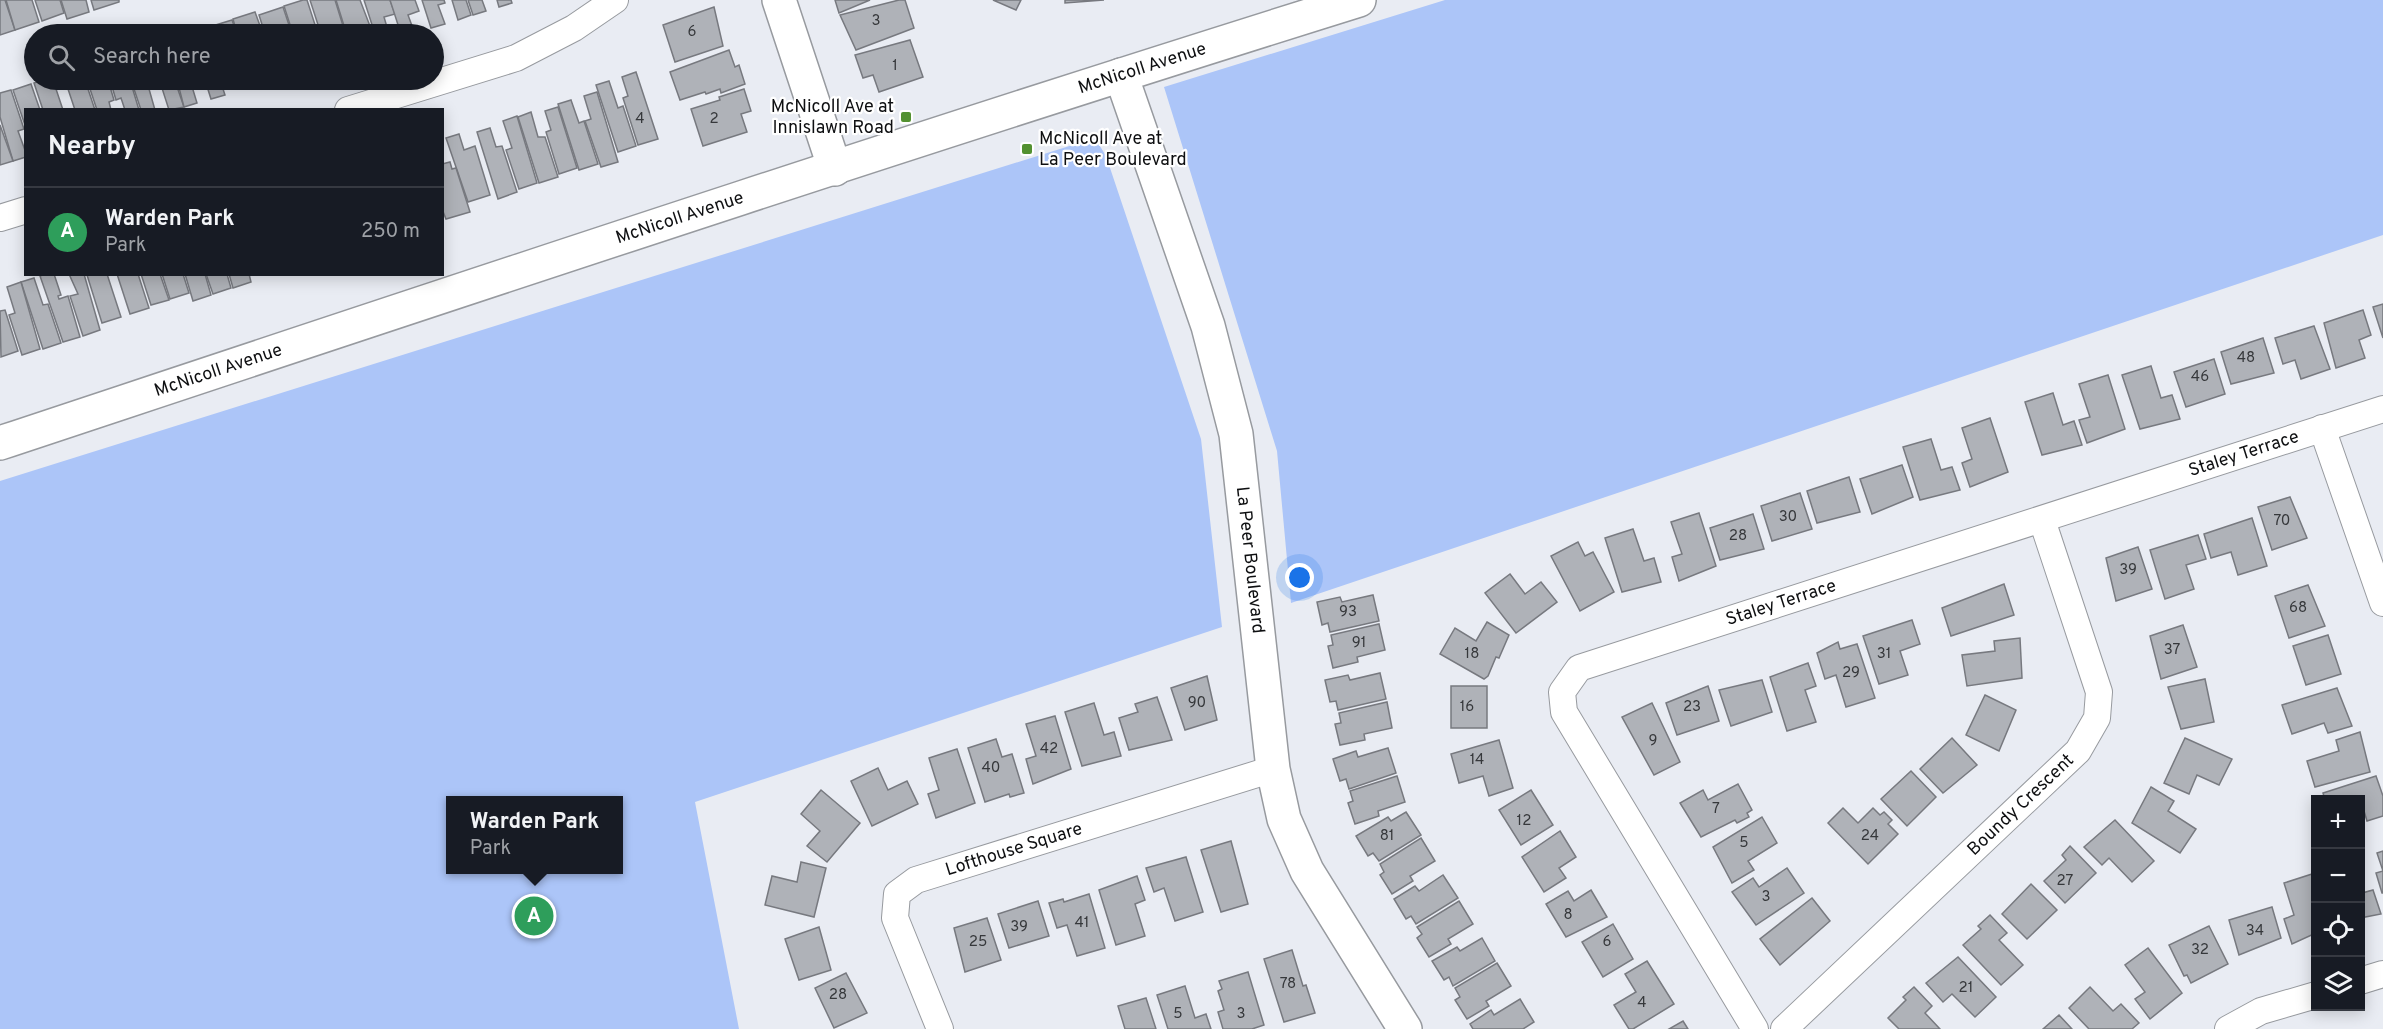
<!DOCTYPE html>
<html lang="en">
<head>
<meta charset="utf-8">
<style>
	:root { --surface:#171b24; --page:#242831; --text:#f1f3f6; --muted:#9ea1a6; --line:#363941; --accent:#2563eb }
	body { margin:0; font-family:Overpass,sans-serif; background:var(--page); color:var(--text) }
	.controls { position:absolute; right:18px; bottom:18px; display:grid; overflow:hidden; border-radius:0px; box-shadow:0 3px 15px #0003 }
	.controls button { width:54px; height:54px; display:grid; place-items:center; padding:0; border:0; border-bottom:2px solid var(--line); background:var(--surface); color:var(--text); font:30px sans-serif }
	.you { position:absolute; left:1300px; top:578px; width:21px; height:21px; margin:-15px; border:4px solid #fff; border-radius:50%; background:#1a73e8; box-shadow:0 0 0 9px #1a73e833 }
	.badge { display:grid; place-items:center; width:39px; height:39px; border-radius:50%; background:var(--accent); color:#fff; font-size:20px; font-weight:700 }
	.pin { position:absolute; translate:-50% -50%; border:3px solid #fff; box-shadow:0 2px 6px #0006 }
	.popup { position:absolute; left:446px; top:796px; width:177px; height:78px; box-sizing:border-box; display:grid; place-content:center; border-radius:0px; background:var(--surface); filter:drop-shadow(0 2px 4px #0005); font-size:20px; white-space:nowrap; color:var(--muted) }
	.popup b { font-size:22px; color:var(--text) }
	.popup::after { content:''; position:absolute; left:50%; top:100%; margin-left:-12px; border:12px solid transparent; border-top-color:var(--surface) }
	.list { margin:0; padding:0; list-style:none }
	h2 { display:flex; justify-content:space-between; align-items:center; height:78px; margin:0; padding:0 24px; font-size:26px }
	h2 small { font-size:20px; font-weight:400; color:var(--muted) }
	.list li { display:grid; grid-template-columns:39px 1fr auto; gap:18px; align-items:center; box-sizing:border-box; height:90px; padding:0 24px; border-top:2px solid var(--line) }
	.list b { display:block; font-size:22px; white-space:nowrap }
	.list p { margin:0; font-size:20px; white-space:nowrap; color:var(--muted) }
	.list em { font-size:20px; font-style:normal; color:var(--muted) }
	.icon { flex:none; width:33px; height:33px; fill:none; stroke:currentColor; stroke-width:2; stroke-linecap:round; stroke-linejoin:round }
	.map { position:relative; flex:none; width:2383px; height:1029px; overflow:hidden }
	.search { position:absolute; background:var(--surface); box-shadow:0 3px 15px #0003; left:24px; top:24px; width:420px; height:66px; display:flex; align-items:center; gap:15px; box-sizing:border-box; padding:0 21px; border-radius:33px; color:var(--muted); font-size:22px }
	.panel { position:absolute; background:var(--surface); box-shadow:0 3px 15px #0003; left:24px; top:108px; width:420px; height:168px; border-radius:0px }
	.map>svg:first-child { display:block }
	.green { fill:#acc5f8; fill-rule:evenodd }
	.building { fill:#afb2b8; stroke:#77797f; stroke-width:1.5 }
	.lines { fill:none; stroke-linecap:round; stroke-linejoin:round }
	.minor-casing { stroke:#979a9f; stroke-width:28 }
	.tertiary-casing { stroke:#979a9f; stroke-width:36 }
	.secondary-casing { stroke:#979a9f; stroke-width:36 }
	.minor { stroke:#fff; stroke-width:26 }
	.tertiary { stroke:#fff; stroke-width:33 }
	.secondary { stroke:#fff; stroke-width:33 }
	.poi-dot { fill:#539131; stroke:#fff; stroke-width:2 }
	.labels { text-anchor:middle; dominant-baseline:central; stroke-width:4.5; stroke-linejoin:round; paint-order:stroke }
	.number-label { font-size:15px; fill:#36383b }
	.street-label { font-size:18px; fill:#0e0f11; stroke:#fff }
	.poi-label { font-size:18px; fill:#0e0f11; stroke:#fff; text-anchor:end }
</style>
</head>
<body>
<div class="map">
<svg width="2383" height="1029" viewBox="0 0 2383 1029">
	<rect width="100%" height="100%" fill="#e9ecf3"/>
	<g class="green">
		<path d="M1445 0H2383V235L1291 603 1277 451 1164 87Z"/>
		<path d="M1095 138 1106 156 1201 439 1222 627 695 802 739 1029H0V481ZM450 800H618V870H450Z"/>
	</g>
	<g class="building">
		<path d="M0 0H5L15 30 0 35Z"/>
		<path d="M6 0H32L39 22 15 30Z"/>
		<path d="M35 0H60L64 13 42 21Z"/>
		<path d="M61 0H86L89 12 67 19Z"/>
		<path d="M91 0H119V2L94 10Z"/>
		<path d="M303 0H307L318 34H293L284 6Z"/>
		<path d="M310 0H335L344 29 336 34H321Z"/>
		<path d="M336 0H360L373 34H357L354 26 345 29Z"/>
		<path d="M364 0H390L395 14 384 17 389 34H375Z"/>
		<path d="M390 0H415L419 11 408 15 415 34H401Z"/>
		<path d="M422 0H444L445 3 438 5 445 24 431 28Z"/>
		<path d="M452 0H466L471 15 458 20Z"/>
		<path d="M468 0H482L486 11 473 15Z"/>
		<path d="M497 0H511L512 3 499 7Z"/>
		<path d="M835 0H870L839 13Z"/>
		<path d="M899 0H905L914 28 856 50 840 15Z"/>
		<path d="M993 0H1021L1016 10Z"/>
		<path d="M1065 0H1104L1065 3Z"/>
		<path d="M283 7 292 34H265L259 15Z"/>
		<path d="M714 7 723 46 675 62 663 25Z"/>
		<path d="M255 12 263 34H237L233 19Z"/>
		<path d="M232 20 237 34H212L209 27Z"/>
		<path d="M203 28 205 34H184Z"/>
		<path d="M910 40 923 77 879 92 873 75 863 78 855 55Z"/>
		<path d="M729 50 735 67 739 65 745 84 721 93 720 89 706 94 705 92 680 100 670 72Z"/>
		<path d="M636 72 658 139 638 145 623 98 628 96 622 77Z"/>
		<path d="M44 80H53L63 110H43L34 83Z"/>
		<path d="M65 80H85L95 110H75Z"/>
		<path d="M87 80H108L114 100 109 102 111 110H97Z"/>
		<path d="M110 80H130L139 110H125L121 98 116 100Z"/>
		<path d="M131 80H152L154 87 149 89 155 110H141Z"/>
		<path d="M154 80 175 81 184 107 169 110 161 85 156 87Z"/>
		<path d="M177 80H190L197 103 184 107Z"/>
		<path d="M205 80H220L225 95 211 99Z"/>
		<path d="M225 80H240L241 85 228 89Z"/>
		<path d="M609 81 618 108 623 106 636 146 618 152 596 85Z"/>
		<path d="M31 84 40 110H26V128L13 90Z"/>
		<path d="M744 89 751 111 741 114 747 132 703 146 691 109 720 100 719 97Z"/>
		<path d="M11 90 24 129 18 131 26 153V157L13 161 0 117V93Z"/>
		<path d="M597 92 618 162 601 167 585 121 591 119 584 96Z"/>
		<path d="M571 100 579 123 584 121 598 164 579 170 558 104Z"/>
		<path d="M558 107 577 168 559 174 546 132 551 130 545 111Z"/>
		<path d="M531 112 538 137H545L558 177 539 183 518 117Z"/>
		<path d="M517 116 537 183 519 189 506 150 512 148 503 121Z"/>
		<path d="M0 125 13 161 0 165Z"/>
		<path d="M490 128 496 147 502 146 517 192 498 199 477 132Z"/>
		<path d="M459 134 464 150 475 146 490 195 468 202 446 138Z"/>
		<path d="M450 162 452 169 456 168 470 212 446 219 442 209V164Z"/>
		<path d="M45 274H54L61 295 58 296 59 299 68 296 80 337 63 342 40 276Z"/>
		<path d="M69 274H84L100 330 83 336 70 296 78 294Z"/>
		<path d="M107 274 121 317 102 323 87 275Z"/>
		<path d="M117 274H138L149 308 130 314Z"/>
		<path d="M141 274H160L169 300 151 305Z"/>
		<path d="M162 274H183L189 293 170 299Z"/>
		<path d="M185 274H205L211 295 193 301Z"/>
		<path d="M206 274H227L231 288 213 294Z"/>
		<path d="M229 274H249L251 282 233 288Z"/>
		<path d="M34 278 43 305 48 304 61 343 43 349 21 282Z"/>
		<path d="M21 282 40 349 22 355 9 315 15 313 7 287Z"/>
		<path d="M2383 304V338L2373 307Z"/>
		<path d="M5 310 18 351 1 357 0 311Z"/>
		<path d="M2363 310 2371 335 2359 340 2365 358 2336 368 2324 323Z"/>
		<path d="M2314 326 2330 369 2301 379 2295 360 2283 364 2275 338Z"/>
		<path d="M2263 338 2274 373 2231 384 2221 352Z"/>
		<path d="M2214 359 2225 394 2186 407 2174 372Z"/>
		<path d="M2151 366 2161 398 2172 395 2180 419 2140 429 2122 375Z"/>
		<path d="M2108 375 2125 429 2087 443 2079 420 2090 417 2079 384Z"/>
		<path d="M2053 393 2063 425 2074 421 2082 445 2042 455 2025 402Z"/>
		<path d="M1990 418 2008 472 1970 487 1962 463 1972 459 1962 428Z"/>
		<path d="M1931 439 1941 470 1952 467 1960 490 1920 500 1903 447Z"/>
		<path d="M1902 465 1913 497 1872 514 1860 479Z"/>
		<path d="M1849 477 1860 512 1817 523 1807 491Z"/>
		<path d="M1800 493 1812 529 1772 541 1761 506Z"/>
		<path d="M2290 497 2307 538 2272 550 2258 507Z"/>
		<path d="M1699 513 1716 566 1679 581 1672 557 1682 554 1671 522Z"/>
		<path d="M1753 514 1764 549 1720 560 1710 528Z"/>
		<path d="M2252 518 2267 566 2238 575 2231 552 2211 558 2204 534Z"/>
		<path d="M1633 529 1644 561 1654 558 1661 582 1622 592 1605 538Z"/>
		<path d="M2198 535 2206 559 2186 565 2194 589 2165 599 2150 550Z"/>
		<path d="M1578 542 1585 556 1593 552 1614 592 1580 611 1551 556Z"/>
		<path d="M2138 547 2152 589 2116 601 2106 558Z"/>
		<path d="M1510 574 1525 594 1541 582 1557 602 1516 633 1485 593Z"/>
		<path d="M2004 584 2014 615 1951 636 1942 608Z"/>
		<path d="M2308 585 2325 626 2289 638 2275 596Z"/>
		<path d="M1373 595 1379 621 1330 632 1328 623 1322 625 1317 602 1340 597 1342 602Z"/>
		<path d="M1912 620 1920 644 1900 651 1908 675 1879 684 1863 636Z"/>
		<path d="M1487 622 1509 635 1499 658 1496 657 1488 676 1484 679 1440 654 1455 628 1476 641Z"/>
		<path d="M1379 624 1385 650 1357 657 1358 662 1333 668 1328 646 1333 645 1331 635Z"/>
		<path d="M2183 625 2197 667 2161 679 2150 636Z"/>
		<path d="M2328 635 2341 674 2306 685 2293 646Z"/>
		<path d="M2020 638 2022 678 1967 686 1962 655 1995 651 1994 641Z"/>
		<path d="M1838 642 1840 649 1857 644 1875 698 1846 707 1836 675 1825 679 1817 653Z"/>
		<path d="M1808 663 1816 686 1805 690 1816 722 1787 731 1770 677Z"/>
		<path d="M1380 673 1386 699 1338 710 1336 701 1330 702 1325 680 1348 675 1350 680Z"/>
		<path d="M1207 676 1217 720 1185 730 1171 688Z"/>
		<path d="M2205 679 2214 722 2181 729 2168 687Z"/>
		<path d="M1762 680 1772 712 1731 726 1719 690Z"/>
		<rect x="1451" y="686" width="36" height="42"/>
		<path d="M1708 686 1719 721 1677 735 1666 703Z"/>
		<path d="M2337 688 2352 726 2328 733 2324 723 2292 734 2282 705Z"/>
		<path d="M1985 695 2016 710 1999 751 1966 735Z"/>
		<path d="M1157 697 1172 740 1129 750 1119 718 1138 712 1135 704Z"/>
		<path d="M1387 702 1392 728 1364 734 1365 740 1340 745 1335 724 1341 723 1339 713Z"/>
		<path d="M1094 703 1104 735 1114 732 1121 756 1082 766 1065 712Z"/>
		<path d="M1652 703 1680 762 1654 775 1622 717Z"/>
		<path d="M1055 716 1071 769 1033 784 1026 759 1036 756 1026 724Z"/>
		<path d="M2360 732 2370 772 2315 787 2307 761 2339 751 2336 740Z"/>
		<path d="M1952 738 1977 765 1943 793 1920 769Z"/>
		<path d="M2185 738 2232 759 2219 785 2197 775 2189 794 2164 783Z"/>
		<path d="M996 739 1002 757 1012 754 1024 793 1010 797 1009 794 985 802 968 748Z"/>
		<path d="M1499 740 1513 788 1489 796 1483 776 1459 783 1451 754Z"/>
		<path d="M1388 748 1396 773 1349 789 1346 779 1340 781 1333 759 1356 751 1358 757Z"/>
		<path d="M957 749 975 803 936 818 928 794 939 790 929 758Z"/>
		<path d="M878 768 888 790 907 781 918 804 872 826 851 781Z"/>
		<path d="M1911 771 1936 797 1907 826 1881 799Z"/>
		<path d="M1397 776 1405 802 1378 811 1379 816 1355 824 1348 803 1353 801 1350 791Z"/>
		<path d="M2376 776 2383 796V816L2367 821 2364 811 2360 812V800H2325L2323 793Z"/>
		<path d="M1738 784 1752 810 1747 813 1749 817 1737 823 1735 820 1701 837 1680 803 1703 790 1708 800Z"/>
		<path d="M2151 787 2174 801 2168 811 2196 829 2180 853 2132 823Z"/>
		<path d="M821 790 860 823 827 862 807 846 820 831 801 814Z"/>
		<path d="M1531 790 1553 825 1521 845 1499 810Z"/>
		<path d="M1843 808 1858 823 1873 808 1880 815 1884 812 1892 820 1888 824 1898 834 1868 864 1828 823Z"/>
		<path d="M1406 812 1421 835 1379 861 1373 853 1368 856 1356 836 1388 817 1391 821Z"/>
		<path d="M1762 817 1777 843 1748 861 1754 870 1732 883 1713 847Z"/>
		<path d="M2115 820 2154 861 2132 882 2109 858 2102 865 2084 847Z"/>
		<path d="M1560 831 1576 857 1559 868 1566 878 1544 892 1522 857Z"/>
		<path d="M1421 838 1435 861 1410 876 1413 881 1392 894 1380 875 1384 872 1380 864Z"/>
		<path d="M1231 841 1248 904 1221 912 1201 850Z"/>
		<path d="M2070 846 2096 873 2065 903 2044 881 2066 860 2062 855Z"/>
		<path d="M2383 851V871L2377 853Z"/>
		<path d="M1186 857 1203 912 1175 921 1164 888 1154 892 1146 868Z"/>
		<path d="M801 862 826 868 814 917 765 905 772 876 797 882Z"/>
		<path d="M1787 868 1804 893 1756 925 1732 892 1753 878 1759 887Z"/>
		<path d="M2383 871V893H2382L2376 873Z"/>
		<path d="M2312 874 2316 884V933L2292 944 2284 919 2294 915 2284 883Z"/>
		<path d="M1443 875 1458 898 1416 924 1411 916 1406 919 1394 899 1415 886 1419 891Z"/>
		<path d="M1137 876 1145 900 1135 904 1145 936 1116 945 1099 890Z"/>
		<path d="M2031 884 2057 910 2027 939 2002 914Z"/>
		<path d="M2360 888 2362 893 2373 890 2381 914 2360 918Z"/>
		<path d="M1591 890 1607 917 1566 937 1546 904 1568 891 1574 901Z"/>
		<path d="M1089 894 1105 948 1077 956 1067 925 1057 928 1049 903 1063 899 1064 902Z"/>
		<path d="M1812 898 1830 921 1780 965 1760 939Z"/>
		<path d="M1038 901 1049 936 1009 948 998 914Z"/>
		<path d="M1459 901 1473 924 1448 939 1451 944 1429 957 1417 938 1422 934 1417 927Z"/>
		<path d="M2272 907 2281 938 2239 955 2229 920Z"/>
		<path d="M1990 915 2007 933 1999 940 2023 965 2001 985 1963 945 1981 929 1978 926Z"/>
		<path d="M987 918 1001 960 965 972 954 928Z"/>
		<path d="M1613 924 1633 959 1603 977 1582 942Z"/>
		<path d="M2209 926 2228 964 2191 983 2187 975 2184 976 2169 945Z"/>
		<path d="M819 927 831 970 799 980 785 939Z"/>
		<path d="M1482 938 1495 961 1453 986 1449 977 1444 980 1432 961 1457 947 1460 951Z"/>
		<path d="M2148 948 2182 993 2150 1019 2135 999 2145 992 2125 965Z"/>
		<path d="M1292 950 1303 986 1306 985 1315 1013 1284 1022 1264 959Z"/>
		<path d="M1958 957 1996 997 1975 1017 1952 994 1943 1002 1926 983Z"/>
		<path d="M1647 961 1674 1004 1633 1029H1629L1614 1005 1636 992 1625 974Z"/>
		<path d="M1497 963 1511 986 1486 1001 1489 1006 1467 1019 1455 1000 1460 997 1455 988Z"/>
		<path d="M1248 972 1264 1025 1252 1029H1223L1218 1012 1224 1010 1218 991 1222 989 1219 981Z"/>
		<path d="M846 973 867 1013 834 1028 815 988Z"/>
		<path d="M1185 986 1195 1018 1206 1014 1211 1029H1168L1157 995Z"/>
		<path d="M1914 987 1932 1006 1925 1013 1940 1029H1899L1888 1018 1906 1000 1903 997Z"/>
		<path d="M2090 987 2113 1011 2121 1004 2139 1023 2132 1029H2089L2069 1008Z"/>
		<path d="M1146 998 1156 1029H1125L1118 1006Z"/>
		<path d="M1520 999 1534 1022 1523 1029H1473L1470 1024 1491 1010 1494 1015Z"/>
		<path d="M2059 1015 2072 1029H2043Z"/>
		<path d="M1683 1021 1688 1029H1669Z"/>
	</g>
	<g class="lines">
		<defs>
			<g id="minor">
				<path d="M348 110 516 58 574 28 615 0"/>
				<path d="M0 218 26 210"/>
				<path d="M2322 428 2383 603"/>
				<path d="M2360 981 2383 974"/>
				<path id="s1" d="M940 1029 895 918 897 894 916 880 1273 769"/>
				<path id="s2" d="M1755 1029 1564 712 1562 692 1579 668 2383 409"/>
				<path id="s3" d="M1784 1029 2078 751 2097 718 2099 692 2042 520"/>
				<path d="M2228 1029 2261 1011 2316 995"/>
			</g>
			<g id="tertiary">
				<path d="M779 0 835 169"/>
				<path id="s4" d="M1121 75 1208 326 1236 434 1273 769 1284 819 1307 871 1405 1029"/>
			</g>
			<g id="secondary">
				<path id="s5" d="M0 443C452 293 904 142 1359 0"/>
			</g>
		</defs>
		<use href="#minor" class="minor-casing"/>
		<use href="#tertiary" class="tertiary-casing"/>
		<use href="#secondary" class="secondary-casing"/>
		<use href="#minor" class="minor"/>
		<use href="#tertiary" class="tertiary"/>
		<use href="#secondary" class="secondary"/>
	</g>
	<g class="poi-dot">
		<rect x="900" y="111" width="12" height="12" rx="3"/>
		<rect x="1021" y="143" width="12" height="12" rx="3"/>
	</g>
	<g class="labels">
		<g class="number-label">
			<text x="876" y="21">3</text>
			<text x="692" y="32">6</text>
			<text x="895" y="66">1</text>
			<text x="640" y="119">4</text>
			<text x="714" y="119">2</text>
			<text x="2246" y="358">48</text>
			<text x="2200" y="377">46</text>
			<text x="1788" y="517">30</text>
			<text x="2282" y="521">70</text>
			<text x="1738" y="536">28</text>
			<text x="2128" y="570">39</text>
			<text x="2298" y="608">68</text>
			<text x="1348" y="612">93</text>
			<text x="1359" y="643">91</text>
			<text x="2172" y="650">37</text>
			<text x="1472" y="654">18</text>
			<text x="1884" y="654">31</text>
			<text x="1851" y="673">29</text>
			<text x="1197" y="703">90</text>
			<text x="1467" y="707">16</text>
			<text x="1692" y="707">23</text>
			<text x="1653" y="741">9</text>
			<text x="1049" y="749">42</text>
			<text x="1477" y="760">14</text>
			<text x="991" y="768">40</text>
			<text x="1716" y="809">7</text>
			<text x="1524" y="821">12</text>
			<text x="1387" y="836">81</text>
			<text x="1870" y="836">24</text>
			<text x="1744" y="843">5</text>
			<text x="2065" y="881">27</text>
			<text x="1766" y="897">3</text>
			<text x="1568" y="915">8</text>
			<text x="1082" y="923">41</text>
			<text x="1019" y="927">39</text>
			<text x="2255" y="931">34</text>
			<text x="978" y="942">25</text>
			<text x="1607" y="942">6</text>
			<text x="2200" y="950">32</text>
			<text x="1288" y="984">78</text>
			<text x="1966" y="988">21</text>
			<text x="838" y="995">28</text>
			<text x="1642" y="1003">4</text>
			<text x="1178" y="1014">5</text>
			<text x="1241" y="1014">3</text>
		</g>
		<g class="street-label">
			<text stroke="none"><textPath href="#s5" startOffset="1202">McNicoll Avenue</textPath></text>
			<text stroke="none"><textPath href="#s5" startOffset="716">McNicoll Avenue</textPath></text>
			<text stroke="none"><textPath href="#s5" startOffset="230">McNicoll Avenue</textPath></text>
			<text stroke="none"><textPath href="#s2" startOffset="1118">Staley Terrace</textPath></text>
			<text stroke="none"><textPath href="#s4" startOffset="504">La Peer Boulevard</textPath></text>
			<text stroke="none"><textPath href="#s2" startOffset="632">Staley Terrace</textPath></text>
			<text stroke="none"><textPath href="#s3" startOffset="326">Boundy Crescent</textPath></text>
			<text stroke="none"><textPath href="#s1" startOffset="270">Lofthouse Square</textPath></text>
		</g>
		<g class="poi-label">
			<text x="894" y="107">McNicoll Ave at<tspan x="894" dy="21">Innislawn Road</tspan></text>
			<text x="1039" y="139" text-anchor="start">McNicoll Ave at<tspan x="1039" dy="21">La Peer Boulevard</tspan></text>
		</g>
	</g>
</svg>
<div class="controls">
<button>+</button>
<button>−</button>
<button><svg class="icon" aria-label="locate" viewBox="0 0 24 24"><circle cx="12" cy="12" r="6"/><path d="M12 2v4M12 18v4M2 12h4M18 12h4"/></svg></button>
<button><svg class="icon" aria-label="layers" viewBox="0 0 24 24"><path d="M12 4l9 5-9 5-9-5zM3 14l9 5 9-5"/></svg></button>
</div>
<div class="you"></div>
<div class="pin badge" style="left:534px;top:916px;background:#2e9e5b">A</div>
<div class="popup"><b>Warden Park</b>Park</div>
<div class="search"><svg class="icon" aria-label="search" viewBox="0 0 24 24"><circle cx="10" cy="10" r="6"/><path d="M15 15l6 6"/></svg>Search here</div>
<section class="panel">
<h2>Nearby<small></small></h2>
<ul class="list">
<li><span class="badge" style="background:#2e9e5b">A</span><div><b>Warden Park</b><p>Park</p></div><em>250 m</em></li>
</ul>
</section>
</div>
</body>
</html>
